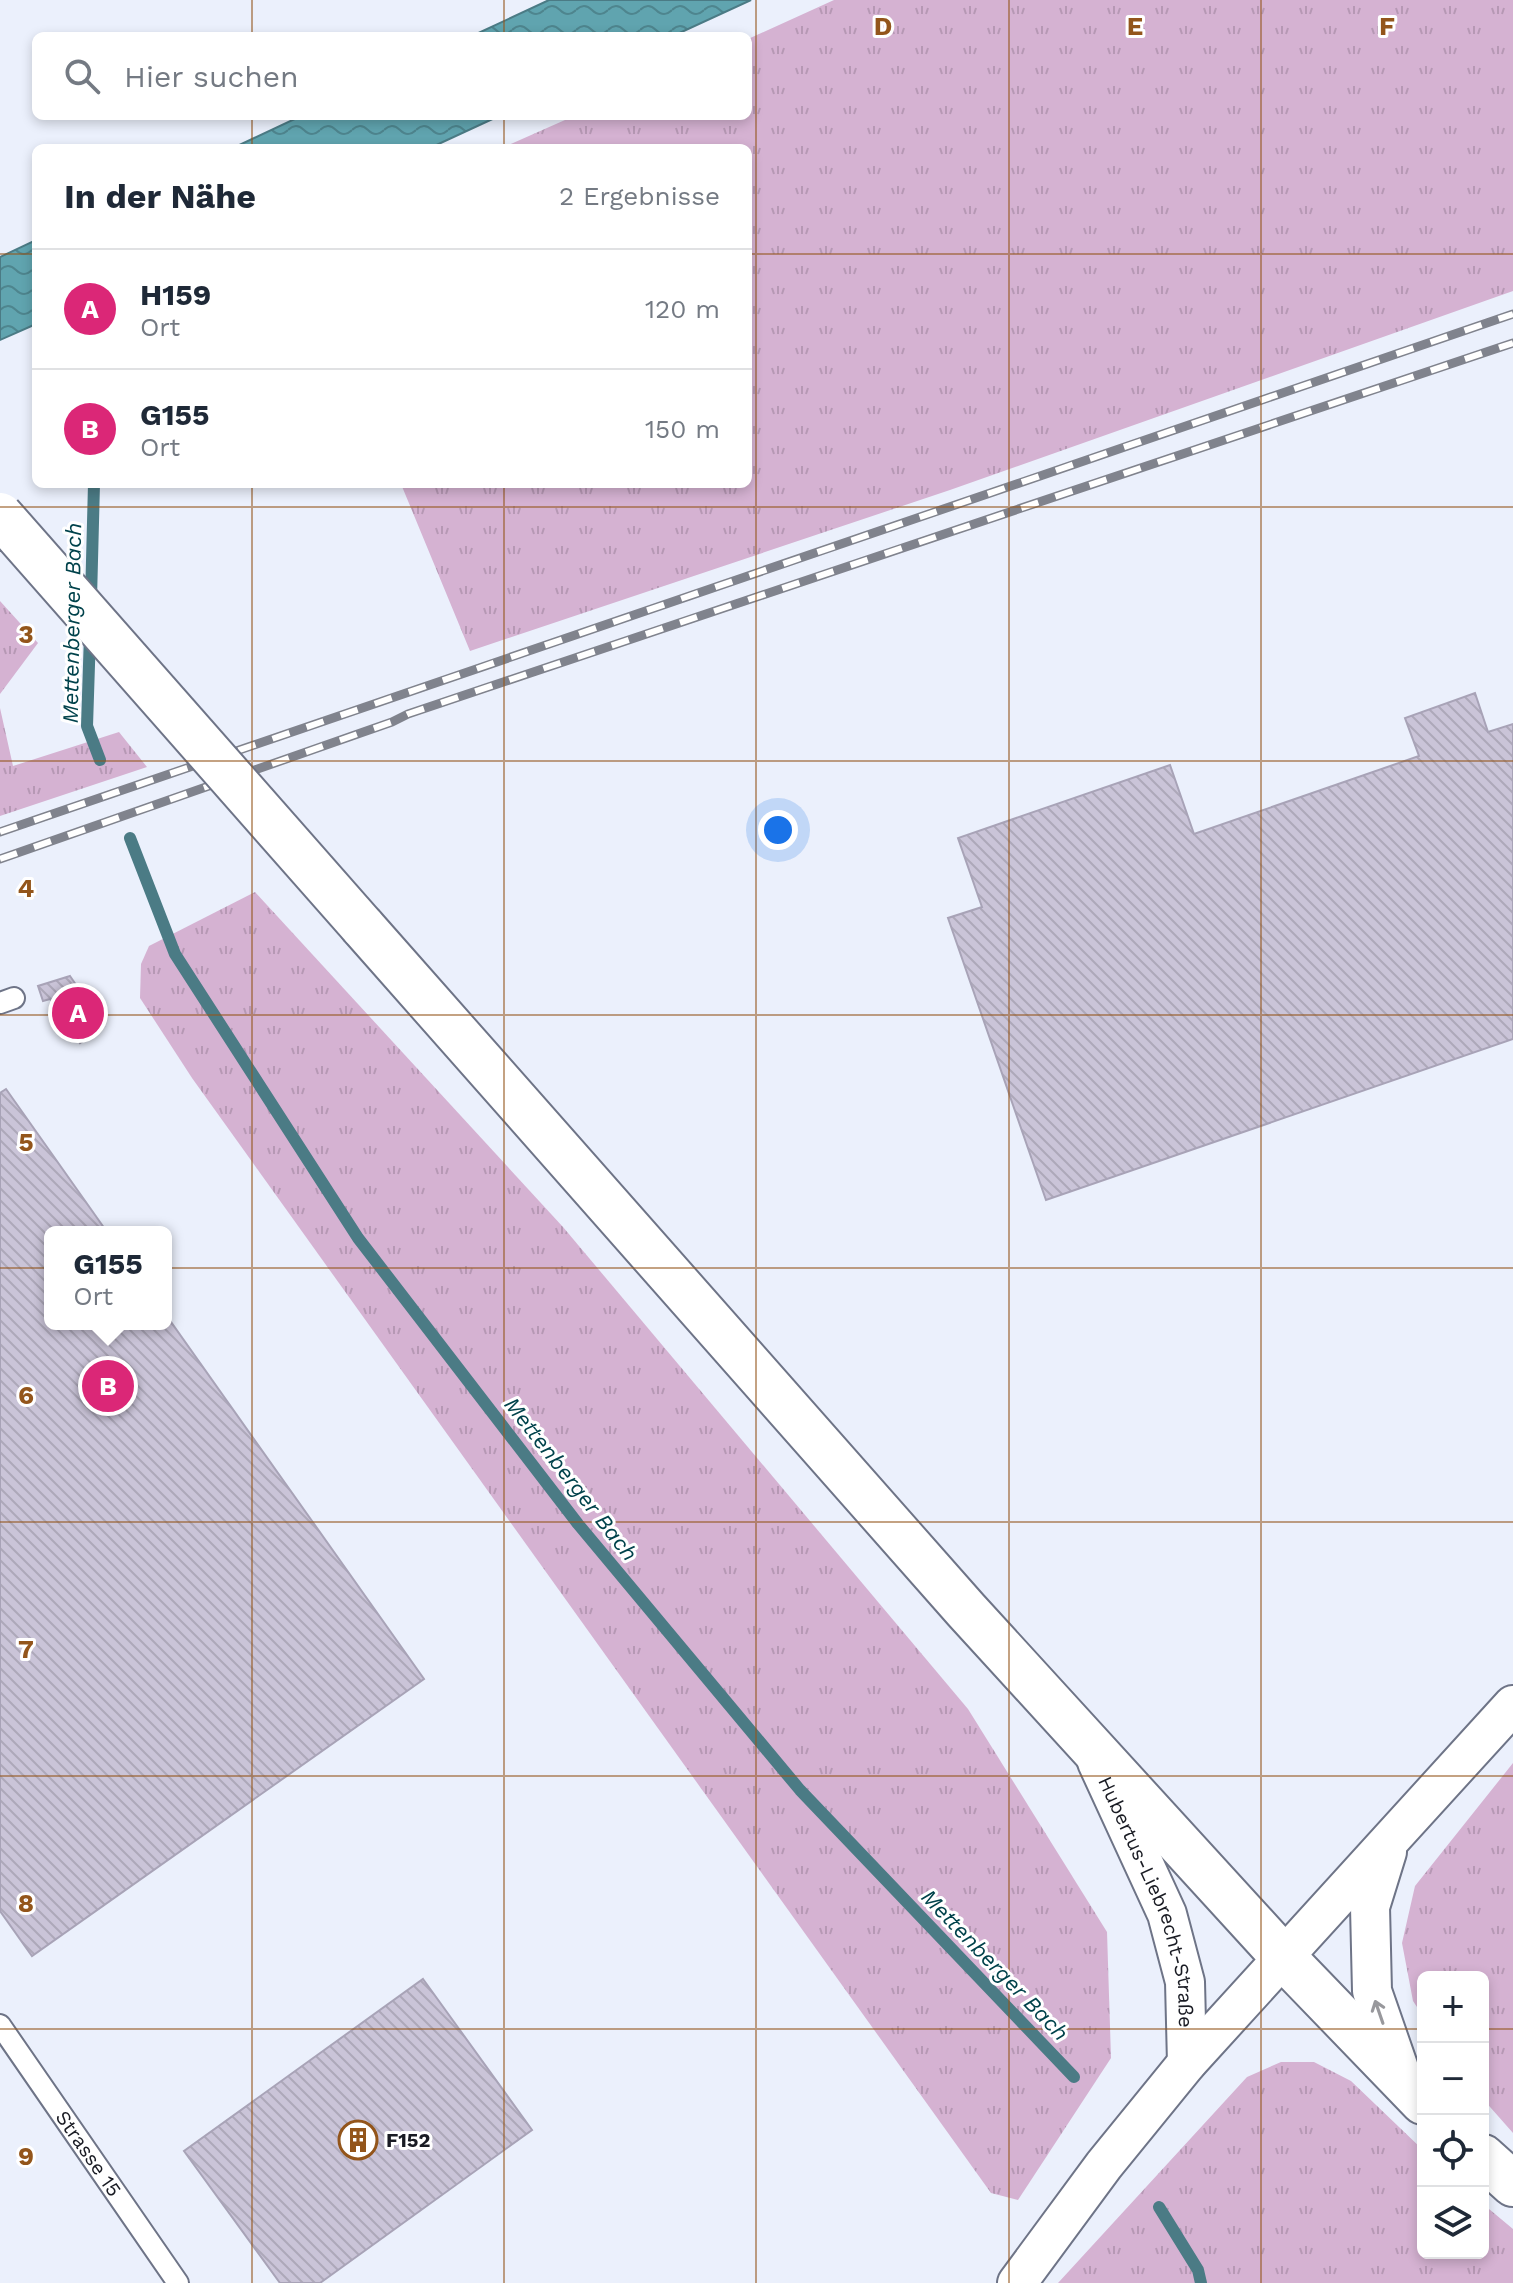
<!DOCTYPE html>
<html lang="de">
<head>
<meta charset="utf-8">
<style>
	:root { --surface:#fff; --page:#f2f2f3; --text:#1f2937; --muted:#747a83; --line:#e0e1e3; --accent:#db2777 }
	body { margin:0; font-family:"Work Sans",sans-serif; background:var(--page); color:var(--text) }
	.controls { position:absolute; right:24px; bottom:24px; display:grid; overflow:hidden; border-radius:12px; box-shadow:0 4px 12px #0003 }
	.controls button { width:72px; height:72px; display:grid; place-items:center; padding:0; border:0; border-bottom:2px solid var(--line); background:var(--surface); color:var(--text); font:40px sans-serif }
	.you { position:absolute; left:778px; top:830px; width:28px; height:28px; margin:-20px; border:6px solid #fff; border-radius:50%; background:#1a73e8; box-shadow:0 0 0 12px #1a73e833 }
	.badge { display:grid; place-items:center; width:52px; height:52px; border-radius:50%; background:var(--accent); color:#fff; font-size:26px; font-weight:700 }
	.pin { position:absolute; translate:-50% -50%; border:4px solid #fff; box-shadow:0 2px 8px #0006 }
	.popup { position:absolute; left:44px; top:1226px; width:128px; height:104px; box-sizing:border-box; display:grid; place-content:center; border-radius:12px; background:var(--surface); filter:drop-shadow(0 2px 6px #0005); font-size:26px; white-space:nowrap; color:var(--muted) }
	.popup b { font-size:30px; color:var(--text) }
	.popup::after { content:''; position:absolute; left:50%; top:100%; margin-left:-16px; border:16px solid transparent; border-top-color:var(--surface) }
	.list { margin:0; padding:0; list-style:none }
	h2 { display:flex; justify-content:space-between; align-items:center; height:104px; margin:0; padding:0 32px; font-size:34px }
	h2 small { font-size:26px; font-weight:400; color:var(--muted) }
	.list li { display:grid; grid-template-columns:52px 1fr auto; gap:24px; align-items:center; box-sizing:border-box; height:120px; padding:0 32px; border-top:2px solid var(--line) }
	.list b { display:block; font-size:30px; white-space:nowrap }
	.list p { margin:0; font-size:26px; white-space:nowrap; color:var(--muted) }
	.list em { font-size:26px; font-style:normal; color:var(--muted) }
	.icon { flex:none; width:44px; height:44px; fill:none; stroke:currentColor; stroke-width:2; stroke-linecap:round; stroke-linejoin:round }
	.map { position:relative; flex:none; width:1513px; height:2283px; overflow:hidden }
	.search { position:absolute; background:var(--surface); box-shadow:0 4px 12px #0003; left:32px; top:32px; width:720px; height:88px; display:flex; align-items:center; gap:20px; box-sizing:border-box; padding:0 28px; border-radius:12px; color:var(--muted); font-size:30px }
	.panel { position:absolute; background:var(--surface); box-shadow:0 4px 12px #0003; left:32px; top:144px; width:720px; height:344px; border-radius:12px }
	.map>svg:first-child { display:block }
	.grass { fill:url(#grass-tufts) }
	.water { fill:url(#water-waves); stroke:#4b7b85; stroke-width:2 }
	.lines { fill:none; stroke-linecap:round; stroke-linejoin:round }
	.stream { stroke:#4b7b85; stroke-width:12 }
	.building { fill:url(#building-back-hatch); stroke:#a8a3b7; stroke-width:2 }
	.lane-casing { stroke:#6e7487; stroke-width:24 }
	.street-casing { stroke:#6e7487; stroke-width:42 }
	.secondary-casing { stroke:#6e7487; stroke-width:48 }
	.lane { stroke:#fff; stroke-width:20 }
	.street { stroke:#fff; stroke-width:38 }
	.secondary { stroke:#fff; stroke-width:44 }
	.rail-casing { stroke:#80838d; stroke-width:9 }
	.rail { stroke:#fff; stroke-width:6; stroke-dasharray:18; stroke-linecap:butt }
	.secondary-bridge-casing { stroke:#6e7487; stroke-width:48; stroke-linecap:butt }
	.secondary-bridge { stroke:#fff; stroke-width:44 }
	.oneway { stroke:#98989c }
	.grid { fill:none; stroke:#93551b; stroke-width:2; stroke-opacity:0.55 }
	.labels { text-anchor:middle; dominant-baseline:central; stroke-width:6; stroke-linejoin:round; paint-order:stroke }
	.street-label { font-size:20px; fill:#191b23; stroke:#fff }
	.poi-label { font-size:20px; font-weight:bold; fill:#191b23; stroke:#fff; text-anchor:start }
	.water-label { font-size:22px; font-style:italic; fill:#00424b; stroke:#fff }
	.grid-label { font-size:26px; text-anchor:middle; font-weight:bold; fill:#93551b; stroke:#fff; stroke-width:6; stroke-linejoin:round; paint-order:stroke }
</style>
</head>
<body>
<div class="map">
<svg width="1513" height="2283" viewBox="0 0 1513 2283">
	<defs>
		<pattern id="grass-tufts" width="24" height="20" patternUnits="userSpaceOnUse" patternTransform="scale(2)"><rect width="24" height="20" fill="#d5b2d2"/><path d="M3 7l-1-3M5 7V3M7 7l1-3M15 17l-1-3M17 17v-4M19 17l1-3" fill="none" stroke="#b698b4"/></pattern>
		<pattern id="water-waves" width="16" height="10" patternUnits="userSpaceOnUse" patternTransform="scale(2)"><rect width="16" height="10" fill="#60a4af"/><path d="M0 5q4-4 8 0t8 0" fill="none" stroke="#4e858e"/></pattern>
		<pattern id="building-back-hatch" width="6" height="6" patternUnits="userSpaceOnUse" patternTransform="scale(2)"><rect width="6" height="6" fill="#cac4d8"/><path d="M-1 5l2 2M0 0l6 6M5-1l2 2" fill="none" stroke="#ada8b9"/></pattern>
	</defs>
	<rect width="100%" height="100%" fill="#ebf0fc"/>
	<g class="grass">
		<path d="M834 0H1513V291L950 490 470 651 401 484H748V148H502L574 116H748V39Z"/>
		<path d="M0 601 38 643 0 694Z"/>
		<path d="M0 708 13 766 119 732 147 767 0 816Z"/>
		<path d="M255 892 563 1227 968 1709 1107 1932 1111 2058 1018 2200 991 2193 192 1078 140 998 141 964 149 946Z"/>
		<path d="M1513 1763V2133L1483 2099V1977H1423V2016L1413 2001 1402 1943 1415 1886Z"/>
		<path d="M1281 2062H1314L1351 2081 1423 2150V2253H1483V2204L1513 2229V2283H1058L1247 2077Z"/>
	</g>
	<g class="water">
		<path d="M549 0H751L673 36H472Z"/>
		<path d="M301 116H499L430 148H233Z"/>
		<path d="M36 240V324L0 340V257Z"/>
	</g>
	<g class="lines">
		<g class="stream">
			<path d="M91 599 94 484"/>
			<path d="M90 634 87 726 100 760"/>
			<path d="M130 838 175 954 358 1238 578 1524 800 1790 1074 2077"/>
			<path d="M1159 2207 1198 2270 1201 2283"/>
		</g>
	</g>
	<g class="building">
		<path d="M1475 693 1488 732 1513 724V1039L1046 1200 948 918 982 907 958 838 1170 765 1194 834 1419 756 1405 718Z"/>
		<path d="M70 976 104 1026 80 1043 50 999 43 1001 38 986Z"/>
		<path d="M6 1089 107 1232H50V1324H166V1315L424 1679 32 1956 0 1911V1093Z"/>
		<path d="M423 1979 532 2130 320 2283H280L184 2151Z"/>
	</g>
	<g class="lines">
		<defs>
			<g id="lane">
				<path d="M0 1003 14 998"/>
				<path id="s1" d="M0 2025 178 2283"/>
			</g>
			<g id="street">
				<path id="s2" d="M1097 1762 1167 1914 1185 1982 1187 2063"/>
				<path d="M1387 1852 1370 1907 1372 1991 1404 2083"/>
				<path d="M1017 2283 1104 2165 1187 2063 1513 1705"/>
			</g>
			<g id="secondary">
				<path d="M362 926 966 1610 1284 1958 1423 2102"/>
				<path d="M1483 2157 1513 2184"/>
			</g>
		</defs>
		<use href="#lane" class="lane-casing"/>
		<use href="#street" class="street-casing"/>
		<use href="#secondary" class="secondary-casing"/>
		<use href="#lane" class="lane"/>
		<use href="#street" class="street"/>
		<use href="#secondary" class="secondary"/>
		<defs>
			<g id="rail">
				<path d="M0 832 1513 314"/>
				<path d="M0 859 392 722 408 714 1513 343"/>
			</g>
		</defs>
		<use href="#rail" class="rail-casing"/>
		<use href="#rail" class="rail"/>
		<defs>
			<path id="secondary-bridge" d="M0 515 362 926"/>
		</defs>
		<use href="#secondary-bridge" class="secondary-bridge-casing"/>
		<use href="#secondary-bridge" class="secondary-bridge"/>
	</g>
	<defs><path id="oneway-shaft" d="M-6 0H5M1.5-3L5.5 0L1.5 3" fill="none" stroke-width="1.6" stroke-linecap="round" stroke-linejoin="round" transform="scale(2)"/></defs>
	<use class="oneway" href="#oneway-shaft" transform="translate(1379 2012) rotate(-109)"/>
	<path class="grid" d="M252 0V36M504 0V36M756 0V2283M1009 0V2283M1261 0V2283M252 116V148M504 116V148M0 254H36M748 254H1513M252 484V2283M504 484V2283M0 507H1513M0 761H1513M0 1015H1513M0 1268H1513M0 1522H1513M0 1776H1513M0 2029H1423M1483 2029H1513"/>
	<defs>
		<symbol id="building-ring" viewBox="-11 -11 22 22"><circle r="9.5" fill="#fff" stroke="#93551b" stroke-width="1.5"/><path d="M-4-6H4V6H1V3H-1V6H-4ZM-2.5-4.3h1.7v1.8h-1.7ZM.8-4.3h1.7v1.8H.8ZM-2.5-1h1.7V.8h-1.7ZM.8-1h1.7V.8H.8Z" fill="#93551b"/></symbol>
	</defs>
	<g fill-rule="evenodd">
		<use href="#building-ring" x="336" y="2118" width="44" height="44"/>
	</g>
	<g class="labels">
		<g class="street-label">
			<text stroke="none"><textPath href="#s2" startOffset="150">Hubertus-Liebrecht-Straße</textPath></text>
			<text stroke="none"><textPath href="#s1" startOffset="156">Strasse 15</textPath></text>
		</g>
		<g class="poi-label">
			<text x="386" y="2140">F152</text>
		</g>
		<g class="water-label">
			<text transform="translate(72 623) rotate(-89)">Mettenberger Bach</text>
			<text transform="translate(571 1479) rotate(52)">Mettenberger Bach</text>
			<text transform="translate(995 1965) rotate(46)">Mettenberger Bach</text>
		</g>
	</g>
	<g class="grid-label">
		<text x="883" y="35">D</text>
		<text x="1135" y="35">E</text>
		<text x="1387" y="35">F</text>
		<text x="26" y="643">3</text>
		<text x="26" y="897">4</text>
		<text x="26" y="1151">5</text>
		<text x="26" y="1404">6</text>
		<text x="26" y="1658">7</text>
		<text x="26" y="1912">8</text>
		<text x="26" y="2165">9</text>
	</g>
</svg>
<div class="controls">
<button>+</button>
<button>−</button>
<button><svg class="icon" aria-label="locate" viewBox="0 0 24 24"><circle cx="12" cy="12" r="6"/><path d="M12 2v4M12 18v4M2 12h4M18 12h4"/></svg></button>
<button><svg class="icon" aria-label="layers" viewBox="0 0 24 24"><path d="M12 4l9 5-9 5-9-5zM3 14l9 5 9-5"/></svg></button>
</div>
<div class="you"></div>
<div class="pin badge" style="left:78px;top:1013px">A</div>
<div class="pin badge" style="left:108px;top:1386px">B</div>
<div class="popup"><b>G155</b>Ort</div>
<div class="search"><svg class="icon" aria-label="search" viewBox="0 0 24 24"><circle cx="10" cy="10" r="6"/><path d="M15 15l6 6"/></svg>Hier suchen</div>
<section class="panel">
<h2>In der Nähe<small>2 Ergebnisse</small></h2>
<ul class="list">
<li><span class="badge">A</span><div><b>H159</b><p>Ort</p></div><em>120 m</em></li>
<li><span class="badge">B</span><div><b>G155</b><p>Ort</p></div><em>150 m</em></li>
</ul>
</section>
</div>
</body>
</html>
